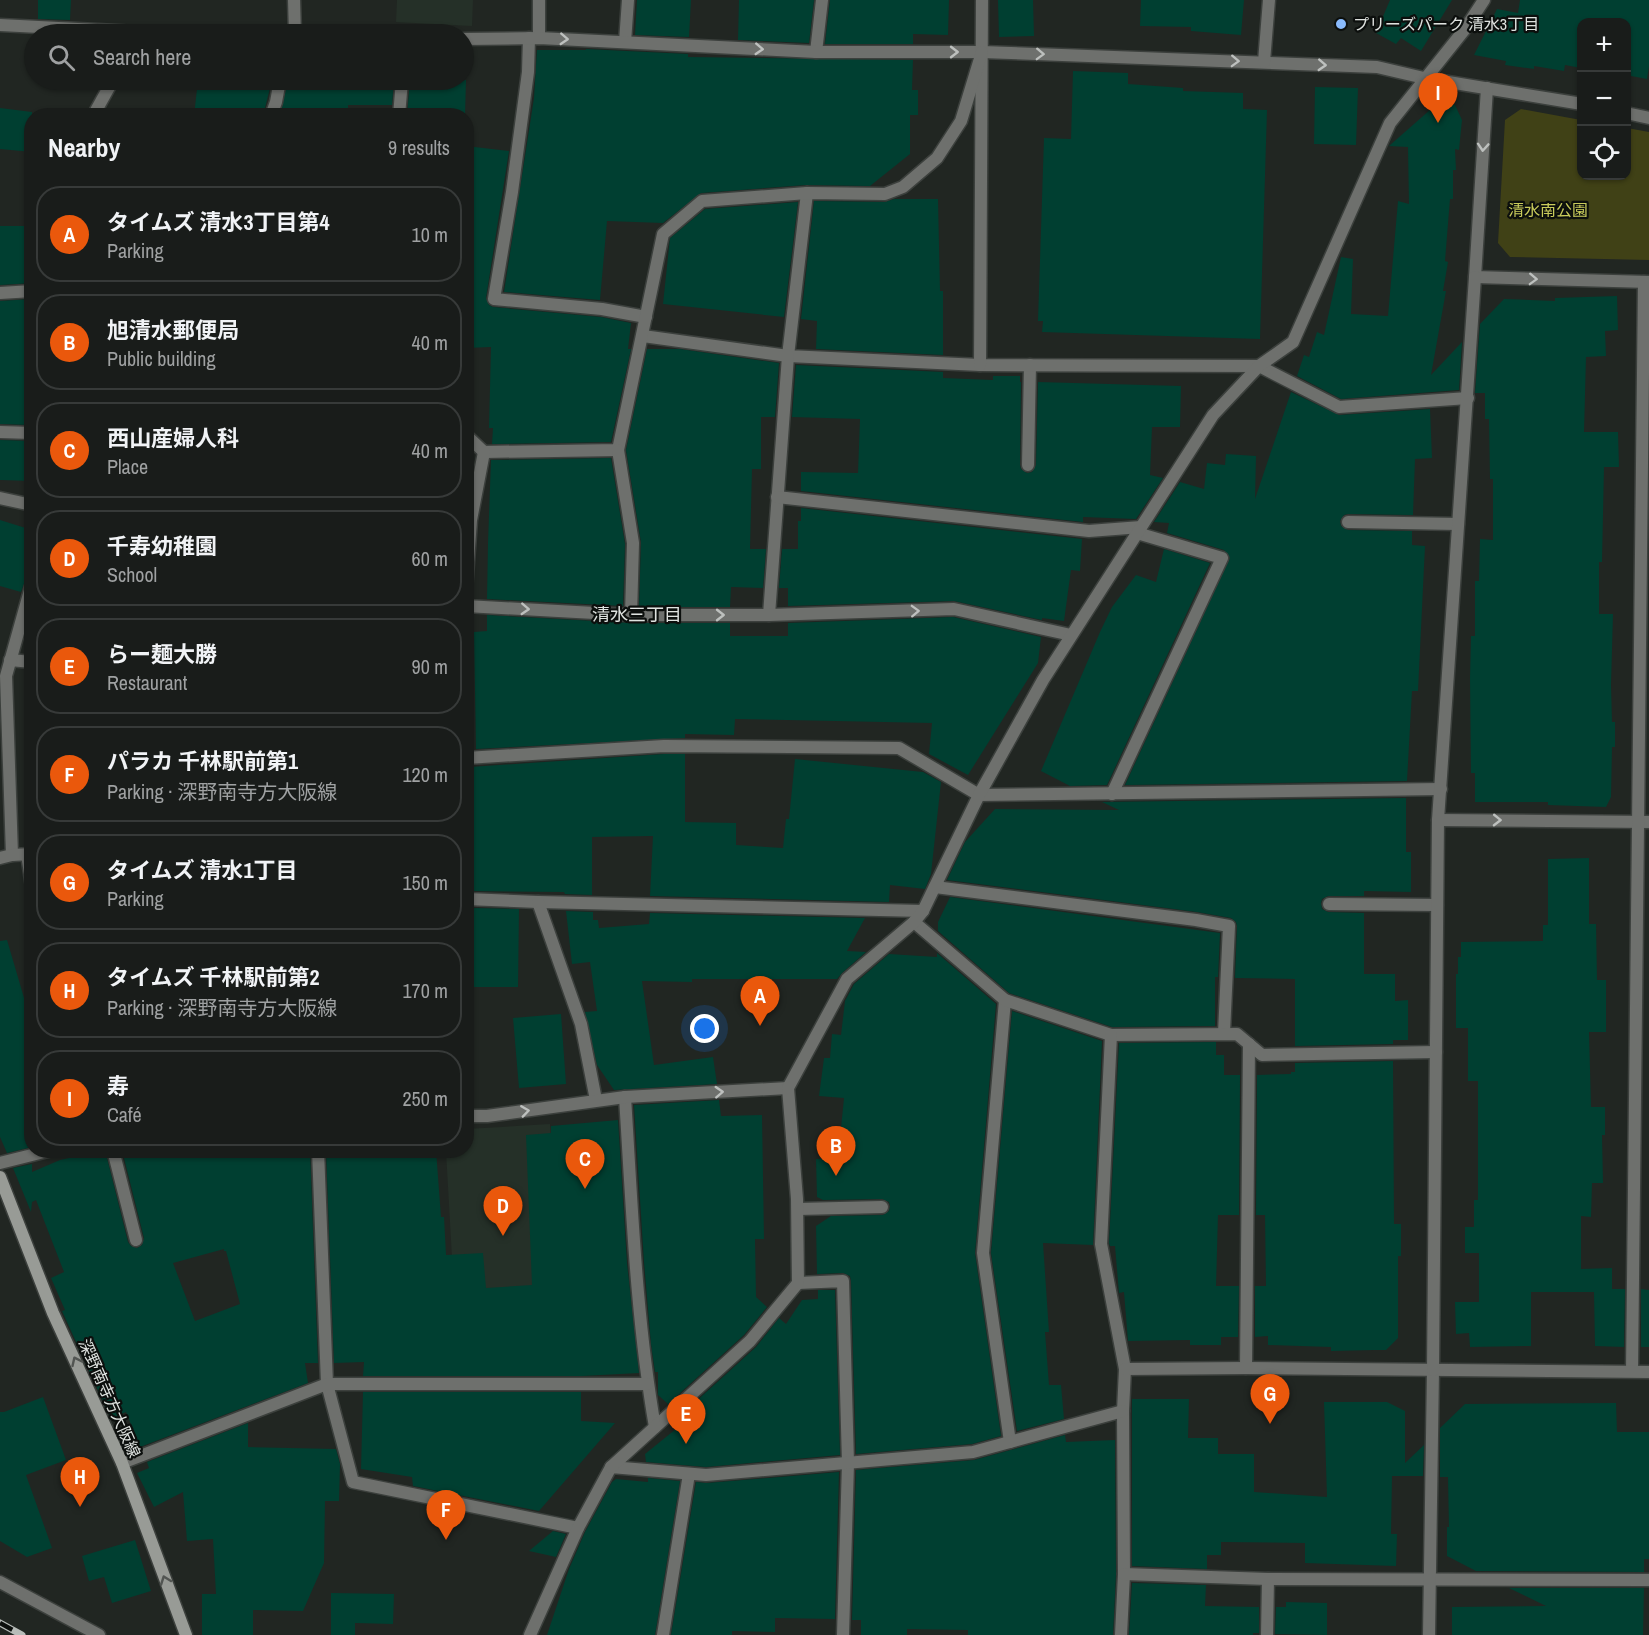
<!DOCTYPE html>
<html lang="en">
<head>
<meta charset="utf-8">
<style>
	:root { --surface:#191c1a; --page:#222523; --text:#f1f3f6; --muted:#9fa1a2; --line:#373a39; --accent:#ea580c }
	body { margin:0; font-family:"Archivo Narrow","Noto Sans JP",sans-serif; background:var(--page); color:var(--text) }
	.controls { position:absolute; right:18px; top:18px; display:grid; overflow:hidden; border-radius:12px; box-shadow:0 2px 4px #0004 }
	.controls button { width:54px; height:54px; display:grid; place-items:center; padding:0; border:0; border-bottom:2px solid var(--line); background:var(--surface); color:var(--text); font:30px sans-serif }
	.you { position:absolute; left:705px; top:1029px; width:21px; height:21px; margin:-15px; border:4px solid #fff; border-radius:50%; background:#1a73e8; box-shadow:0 0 0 9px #1a73e833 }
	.badge { display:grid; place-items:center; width:39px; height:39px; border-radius:50%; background:var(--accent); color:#fff; font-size:20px; font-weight:700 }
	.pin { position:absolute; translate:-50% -50px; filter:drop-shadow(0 2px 3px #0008) }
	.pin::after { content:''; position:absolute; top:32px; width:21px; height:18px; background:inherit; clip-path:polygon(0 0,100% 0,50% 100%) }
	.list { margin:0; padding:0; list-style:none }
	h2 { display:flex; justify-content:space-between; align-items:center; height:78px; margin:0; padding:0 24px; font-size:26px }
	h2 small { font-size:20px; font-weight:400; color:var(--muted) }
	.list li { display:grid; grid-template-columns:39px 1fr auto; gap:18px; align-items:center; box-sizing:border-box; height:96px; margin:0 12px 12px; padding:0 12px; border:2px solid var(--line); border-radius:24px }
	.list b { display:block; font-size:22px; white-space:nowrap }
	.list p { margin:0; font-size:20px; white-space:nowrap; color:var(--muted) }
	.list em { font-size:20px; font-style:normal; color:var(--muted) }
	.icon { flex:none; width:33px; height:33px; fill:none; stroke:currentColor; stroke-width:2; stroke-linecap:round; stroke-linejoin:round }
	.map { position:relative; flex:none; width:1649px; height:1635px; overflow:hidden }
	.search { position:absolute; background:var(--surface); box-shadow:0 2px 4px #0004; left:24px; top:24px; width:450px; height:66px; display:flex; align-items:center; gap:15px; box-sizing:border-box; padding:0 21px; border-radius:33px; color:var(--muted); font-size:22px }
	.panel { position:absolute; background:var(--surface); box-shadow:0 2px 4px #0004; left:24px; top:108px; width:450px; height:1050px; border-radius:24px }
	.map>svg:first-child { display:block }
	.built { fill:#253028 }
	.green { fill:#404116 }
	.building { fill:#003f31; fill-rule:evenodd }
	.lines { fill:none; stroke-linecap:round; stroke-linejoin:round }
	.service-casing { stroke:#3c403d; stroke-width:15 }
	.minor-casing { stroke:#3c403d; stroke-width:15 }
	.tertiary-casing { stroke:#3c403d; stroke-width:15 }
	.secondary-casing { stroke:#3c403d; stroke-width:15 }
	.service { stroke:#6e706d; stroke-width:12 }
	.minor { stroke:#6e706d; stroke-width:12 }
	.tertiary { stroke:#6e706d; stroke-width:12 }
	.secondary { stroke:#989b96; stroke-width:12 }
	.rail-casing { stroke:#b7bbb8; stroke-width:7 }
	.rail { stroke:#0c0f0d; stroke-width:4.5; stroke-dasharray:14; stroke-linecap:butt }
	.oneway { stroke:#bdc0be }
	.oneway2 { stroke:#525552 }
	.poi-dot { fill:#89bafc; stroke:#0c0f0d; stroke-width:2 }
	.labels { text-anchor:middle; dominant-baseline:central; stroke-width:4.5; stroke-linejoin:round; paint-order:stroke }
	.poi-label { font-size:16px; fill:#dfe3e0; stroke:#0c0f0d; text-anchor:start }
	.park-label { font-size:16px; fill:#c9cb5b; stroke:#0c0f0d }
	.street-label { font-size:16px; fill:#dfe3e0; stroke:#0c0f0d }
	.neighbourhood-label { font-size:18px; fill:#dfe3e0; stroke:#0c0f0d }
</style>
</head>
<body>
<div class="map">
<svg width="1649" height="1635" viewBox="0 0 1649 1635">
	<rect width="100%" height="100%" fill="#212622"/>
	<g class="built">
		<path d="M397 0H473L472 26 396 22Z"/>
		<path d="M550 1124 561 1322 456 1329 446 1151 466 1150 467 1129Z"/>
	</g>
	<path class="green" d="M1521 109 1581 120 1582 176H1626L1627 128 1649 132V260L1510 257 1498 243 1505 120Z"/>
	<g class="building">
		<path d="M38 0H71L70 20 38 19Z"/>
		<path d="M637 0H691L689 37 635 35Z"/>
		<path d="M739 0H814L809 43 738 40Z"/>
		<path d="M830 0H949L948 35 913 34V44H825Z"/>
		<path d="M998 0H1033L1034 36 999 37Z"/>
		<path d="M1141 0H1244L1241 35 1191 31V27L1140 26Z"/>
		<path d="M1390 0H1452L1421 51 1401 38 1396 44 1376 33Z"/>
		<path d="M1520 0H1649V66L1647 79 1626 75V22H1581V68L1565 65 1564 71 1534 66V69L1505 65 1506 61 1474 55 1497 9 1518 13Z"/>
		<path d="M586 49 688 54V57L913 60 912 90H918V115H910V154L870 186 806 185 701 193 663 223 607 221 600 300 504 292 534 98 537 50H586Z"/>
		<path d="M1073 71 1128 73V84L1183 88V91L1243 93V109L1267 110 1260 339 1042 332 1043 321H1038L1044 138 1071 139Z"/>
		<path d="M198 80H272L263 116H194Z"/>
		<path d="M288 80H394L392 105H348V116H280Z"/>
		<path d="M410 80H466L465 116H407Z"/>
		<path d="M1315 87 1358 88 1356 145 1314 144Z"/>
		<path d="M1439 102 1455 105 1462 120 1459 150 1455 149 1456 170H1453V199H1450L1445 261 1448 262 1443 291H1446L1431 375 1462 342 1459 390 1341 399 1297 376 1304 355 1309 357 1317 332 1324 335 1341 257 1353 259 1351 314 1388 316 1398 201 1409 204 1408 147 1389 146Z"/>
		<path d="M0 108 32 112V152L0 149Z"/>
		<path d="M466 146 509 151 486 298 489 305 493 307 601 317 631 323 628 349H631L611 442 492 444 493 428H489L491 347 466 348Z"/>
		<path d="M894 199H938L940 291H943V355L816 349 817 321 801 319 814 201 885 202Z"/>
		<path d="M798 202 784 317 663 304 670 238 705 209Z"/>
		<path d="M0 226H32V283L0 285Z"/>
		<path d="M1617 296 1618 330 1605 331 1606 356 1586 357 1584 432H1618L1619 467H1604L1602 562H1599V614H1613L1611 685 1612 722H1615V747H1612L1611 797 1606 807 1548 805V802H1475V773H1471L1470 678 1471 636H1475V581H1479L1480 539 1493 540V479H1490L1489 419H1485V393H1475L1480 324 1504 299 1555 301V298Z"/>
		<path d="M32 299V425L0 424V301Z"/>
		<path d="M647 349H680L779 363 775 417H761V469H752L750 549H766L763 588 731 587 730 607H639L641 542 626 450Z"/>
		<path d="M796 365 943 372V378L993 380V376H1020V382H1021L1020 465 1021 469 1027 473 1032 472 1036 465 1038 382 1181 386 1180 427H1152L1150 475 1163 478 1136 519 1083 517V522L801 491V472L858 473 860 419 792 417Z"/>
		<path d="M1291 392 1339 415 1430 409 1432 458 1415 459 1413 515 1348 514 1344 515 1340 521 1341 526 1348 530 1412 531V545L1425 546 1418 691H1412L1407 781 1125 785 1230 558 1224 550 1167 533 1169 523 1154 522 1180 482 1204 489 1207 463 1225 465 1226 454 1256 456 1255 499Z"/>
		<path d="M0 440 32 441V481L0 480Z"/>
		<path d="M611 458 625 544 623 606 487 599 488 543 491 460Z"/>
		<path d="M801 508 1082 539 1080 571 1071 570 1064 621 1042 618V620L954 601 788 606V588H779L782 549H798V521H801Z"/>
		<path d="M0 520 32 530V575L26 578 21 592 0 586Z"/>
		<path d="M1164 549 1210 563 1107 785 1070 786 1041 771 1100 632 1112 607 1136 575 1156 582Z"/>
		<path d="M487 615 631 623H730V636H788V623L953 617 1041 637 1038 663 968 775 929 754 932 723 735 719 734 735 685 734V738L476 749 474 632 487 631Z"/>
		<path d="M664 754H685V822L736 823V845L783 848 786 819H789L795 759 923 772 941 782 931 874 925 889 890 885 889 902 650 896 653 836 592 837V895L565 894 564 892 473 891V861H469L470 767Z"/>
		<path d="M1406 798V852H1411V892L1364 891V896H1328L1322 899 1321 903 1322 909 1328 912 1364 913V974H1395V1001L1408 1000V1040H1393V1044L1295 1046V979L1235 978 1237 926 1236 922 1231 918 1197 912 947 880 965 842 995 809 1119 810 1102 802Z"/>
		<path d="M1589 858V924H1596L1597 980H1606V1032H1589L1591 1107H1605V1135H1602L1603 1183H1592L1591 1217 1581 1216V1269L1612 1268V1289H1625L1624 1347 1595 1346 1594 1292H1531V1346L1470 1347 1469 1333 1456 1334 1455 1302H1479V1253H1465V1227H1474V1200H1478V1081H1468V1028H1456V974H1458V957H1461V942L1543 941V925H1548V859Z"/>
		<path d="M950 897 1220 933 1218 977H1215V1026L1112 1027 1009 993 938 931V922Z"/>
		<path d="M472 908 519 909 518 987H466V923H472Z"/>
		<path d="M566 911 593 912V920H598L599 928 649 924 650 913 865 918 847 951 866 952 842 973 837 979H692V982L642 981 654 1065 713 1057 717 1084 614 1090 597 1065 585 1012 597 1011 590 962 572 964Z"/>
		<path d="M7 940 32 1025V1147L7 1153 0 1137V941Z"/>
		<path d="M937 953 996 1004 975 1253 1001 1436 972 1444 856 1454 851 1281 850 1276 843 1273 817 1274 816 1226 831 1216 883 1215 889 1211 890 1206 889 1202 882 1199 823 1200 817 1197 816 1159 838 1158 844 1098 819 1096 824 1058H830L832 1034 841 1035 845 1001 854 984 889 954 937 957Z"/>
		<path d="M1012 1011 1102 1041 1093 1245 1043 1243 1049 1332H1045L1049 1385H1061L1064 1419 1017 1431 991 1253Z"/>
		<path d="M561 1014 566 1084 519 1088 513 1018Z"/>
		<path d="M1216 1042V1055H1224V1075H1240L1239 1215H1218L1216 1286H1239L1238 1337H1221V1345H1190V1340L1128 1341 1124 1292 1119 1293 1115 1246H1110L1109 1243 1119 1043Z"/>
		<path d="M1393 1061 1394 1224H1401V1256H1398V1338L1386 1350H1374L1331 1351V1347L1268 1345V1336L1255 1337V1286H1266L1265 1215H1256L1257 1075 1291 1074V1072H1295V1063Z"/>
		<path d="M719 1100 721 1116 762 1115 764 1239H755L756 1297 767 1307 744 1335 668 1404 658 1395V1372H655L651 1344 644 1262 634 1105Z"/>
		<path d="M618 1120 627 1263 639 1373 582 1376H363L364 1362 334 1363 326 1150H436L441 1217H444L446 1255 483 1253 486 1288 532 1285 526 1135 551 1133V1126Z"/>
		<path d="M105 1150 128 1242 131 1246 137 1248 142 1245 144 1238 122 1150H310L318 1363H305L308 1383 140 1447 126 1412 111 1419 62 1311 65 1310 51 1278 64 1272 36 1200 32 1202 31 1212 13 1168 32 1164V1172L60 1160ZM224 1249V1251H226L240 1304 195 1321 173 1263Z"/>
		<path d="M1641 1289 1649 1290V1347H1641Z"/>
		<path d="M818 1290H835L840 1455 706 1467 646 1462 645 1454 687 1420 681 1415 756 1347 779 1318 786 1324 802 1300 818 1299Z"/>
		<path d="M363 1392H581V1421L615 1423 539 1511 413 1486 412 1477 361 1469Z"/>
		<path d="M43 1397 66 1460 26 1475 52 1548 27 1557 0 1541V1412H4Z"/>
		<path d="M1132 1399H1189L1188 1438H1218V1454H1254V1492L1327 1497 1324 1402H1387L1405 1411V1463L1424 1445 1423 1476H1392L1391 1534H1397L1396 1566 1305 1563V1543L1221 1542V1555H1207V1569L1132 1566Z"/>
		<path d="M1616 1403 1617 1432H1649V1559H1644V1572L1476 1571 1447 1556V1527H1449L1448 1477H1440V1428L1465 1404Z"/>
		<path d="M248 1423V1447L336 1449 340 1464 339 1501H325L324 1563 303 1611 253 1610V1635H202V1594H216L213 1539 187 1541 183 1492 154 1507 137 1473 149 1468 147 1462Z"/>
		<path d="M1065 1435 1066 1442 1115 1440 1116 1574 1113 1635H968V1630L907 1629V1635H861V1620H852L856 1470 974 1460Z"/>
		<path d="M839 1472 835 1619 775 1618V1632L732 1631V1635H671L696 1482 707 1483Z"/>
		<path d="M648 1478 680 1481 655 1635H547L569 1569 585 1532 612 1482 616 1479 648 1482Z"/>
		<path d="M553 1531 566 1534 556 1557 529 1551Z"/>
		<path d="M135 1540 151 1591 112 1603 104 1577 89 1581 82 1556Z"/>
		<path d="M1132 1583 1206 1585 1205 1606 1259 1607V1633H1253V1635H1129Z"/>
		<path d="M1509 1588H1644L1643 1635H1452V1607L1546 1606Z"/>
		<path d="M331 1593 394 1594 393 1624 355 1623V1635H331Z"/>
		<path d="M1286 1602 1327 1603V1635L1275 1634 1276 1607H1286Z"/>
	</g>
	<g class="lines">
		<defs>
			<g id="service">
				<path d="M529 38 528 72 512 192 494 299 602 309 646 317"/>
				<path d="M539 38V0"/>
				<path d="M625 42 628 0"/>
				<path d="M816 52 822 0"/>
				<path d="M93 116 113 80"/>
				<path d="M271 116 276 102 280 80"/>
				<path d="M399 116 402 80"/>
				<path d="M0 432 32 433"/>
				<path d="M1028 465 1030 365"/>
				<path d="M1348 522 1458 524"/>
				<path d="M10 660 32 662"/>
				<path d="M1112 794 1222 558 1137 533"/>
				<path d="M27 854 32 887"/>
				<path d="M12 855 6 676 32 583"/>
				<path d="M935 887 1196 920 1229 926 1224 1033"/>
				<path d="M1329 904 1437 905"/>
				<path d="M1005 1000 983 1253 1010 1442"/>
				<path d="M113 1150 136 1240"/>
				<path d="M798 1209 882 1207"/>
				<path d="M663 1635 689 1474"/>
				<path d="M843 1635 848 1463"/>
				<path d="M1267 1635 1268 1579"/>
			</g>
			<g id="minor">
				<path d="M294 0 295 34"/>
				<path d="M0 25 175 34"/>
				<path d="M464 39 539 38 816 52H982L1377 67 1424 78 1582 104"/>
				<path d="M1264 62 1269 0"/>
				<path d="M1487 88 1475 277 1649 282"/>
				<path d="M1626 113 1649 118"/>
				<path d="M807 193 788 356 980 365 1259 366 1339 407 1468 398"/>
				<path d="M0 293 32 291"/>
				<path d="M643 336 788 356 769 615"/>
				<path d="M980 365 982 0"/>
				<path d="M466 435 484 452 618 450 663 234 702 201 807 193 885 194 903 187 937 158 961 121 982 52"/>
				<path d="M618 450 633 543 631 615"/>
				<path d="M777 497 1089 531 1141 527"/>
				<path d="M0 498 32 505"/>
				<path d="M466 590 471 520 484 452"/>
				<path d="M466 606 631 615H769L954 609 1071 635"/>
				<path d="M466 758 664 746 899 748 979 795 1441 789"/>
				<path d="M1438 820 1649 822"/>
				<path d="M0 858 12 855 32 854"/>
				<path d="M466 899 538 902 923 911"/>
				<path d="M538 902 581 1024 596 1100"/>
				<path d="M914 922 1005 1000 1111 1035 1237 1034 1262 1055 1436 1052"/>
				<path d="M1111 1035 1101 1244 1125 1369 1123 1411 1124 1574 1121 1635"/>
				<path d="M625 1097C632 1207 636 1318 655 1427"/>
				<path d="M466 1116H487L625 1097 788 1088"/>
				<path d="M318 1150 327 1384 353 1482 578 1528"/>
				<path d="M0 1163 52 1150"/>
				<path d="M798 1283 843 1281 848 1463"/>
				<path d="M1246 1368 1249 1044"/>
				<path d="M1632 1371 1644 282"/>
				<path d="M122 1463 327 1384H647"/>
				<path d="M1124 1574 1268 1579 1649 1580"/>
				<path d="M0 1582 99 1635"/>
				<path d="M530 1635 578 1528 611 1467 706 1475 973 1452 1123 1411"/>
				<path d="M1429 1635 1433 1370"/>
			</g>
			<g id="tertiary">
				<path d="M1125 1369 1246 1368 1649 1372"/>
				<path d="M1433 1370 1438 820 1475 277"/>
				<path d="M611 1467 750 1341 798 1283 797 1199 788 1088 847 979 914 922 923 911 979 795 1043 680 1213 415 1259 366 1293 342 1390 123 1465 29 1484 0"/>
			</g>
			<path id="secondary" d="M0 1177 53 1313 122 1463 186 1635"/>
		</defs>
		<use href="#service" class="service-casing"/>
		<use href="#minor" class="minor-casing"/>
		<use href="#tertiary" class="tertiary-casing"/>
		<use href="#secondary" class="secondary-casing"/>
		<use href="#service" class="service"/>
		<use href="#minor" class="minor"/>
		<use href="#tertiary" class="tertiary"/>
		<use href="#secondary" class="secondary"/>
		<defs>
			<path id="rail" d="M0 1623 22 1635"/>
		</defs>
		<use href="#rail" class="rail-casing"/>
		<use href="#rail" class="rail"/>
	</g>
	<defs><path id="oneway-chevron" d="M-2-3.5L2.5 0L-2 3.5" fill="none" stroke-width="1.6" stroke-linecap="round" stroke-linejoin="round" transform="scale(1.5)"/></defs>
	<g class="oneway">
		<use href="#oneway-chevron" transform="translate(564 39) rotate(3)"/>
		<use href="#oneway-chevron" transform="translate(759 49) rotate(3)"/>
		<use href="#oneway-chevron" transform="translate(954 52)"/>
		<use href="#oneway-chevron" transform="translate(1040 54) rotate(2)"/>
		<use href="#oneway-chevron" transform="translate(1235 61) rotate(2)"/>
		<use href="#oneway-chevron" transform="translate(1322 65) rotate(3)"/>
		<use href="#oneway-chevron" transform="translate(1483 147) rotate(94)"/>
		<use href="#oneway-chevron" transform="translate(1533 279) rotate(2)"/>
		<use href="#oneway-chevron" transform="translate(525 609) rotate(3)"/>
		<use href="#oneway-chevron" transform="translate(915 611) rotate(-2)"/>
		<use href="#oneway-chevron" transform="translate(720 615)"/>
		<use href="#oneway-chevron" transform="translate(1497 820) rotate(1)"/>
		<use href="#oneway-chevron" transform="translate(719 1092) rotate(-3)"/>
		<use href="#oneway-chevron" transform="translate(525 1111) rotate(-8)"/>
	</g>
	<g class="oneway2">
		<use href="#oneway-chevron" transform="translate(76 1361) rotate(-115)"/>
		<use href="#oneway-chevron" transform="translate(165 1580) rotate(-110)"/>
	</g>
	<circle class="poi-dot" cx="1341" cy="24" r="6"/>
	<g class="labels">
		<g class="poi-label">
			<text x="1353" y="24">プリーズパーク 清水3丁目</text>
		</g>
		<g class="park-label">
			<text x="1548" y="210">清水南公園</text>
		</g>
		<g class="street-label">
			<text transform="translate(110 1398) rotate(66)">深野南寺方大阪線</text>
		</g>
		<g class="neighbourhood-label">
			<text x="637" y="614">清水三丁目</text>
		</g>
	</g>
</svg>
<div class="controls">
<button>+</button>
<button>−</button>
<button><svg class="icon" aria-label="locate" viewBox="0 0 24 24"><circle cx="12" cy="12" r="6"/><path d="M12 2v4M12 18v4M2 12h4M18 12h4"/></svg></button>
</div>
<div class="you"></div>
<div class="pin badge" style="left:760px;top:1026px">A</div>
<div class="pin badge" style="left:836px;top:1176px">B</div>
<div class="pin badge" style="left:585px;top:1189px">C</div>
<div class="pin badge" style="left:503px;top:1236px">D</div>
<div class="pin badge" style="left:686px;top:1444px">E</div>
<div class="pin badge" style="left:446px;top:1540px">F</div>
<div class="pin badge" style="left:1270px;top:1424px">G</div>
<div class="pin badge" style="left:80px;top:1507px">H</div>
<div class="pin badge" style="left:1438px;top:123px">I</div>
<div class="search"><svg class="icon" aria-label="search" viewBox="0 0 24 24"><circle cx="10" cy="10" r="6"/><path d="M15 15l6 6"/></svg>Search here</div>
<section class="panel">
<h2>Nearby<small>9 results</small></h2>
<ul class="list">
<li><span class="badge">A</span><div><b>タイムズ 清水3丁目第4</b><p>Parking</p></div><em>10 m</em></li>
<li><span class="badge">B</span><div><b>旭清水郵便局</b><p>Public building</p></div><em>40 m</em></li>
<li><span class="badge">C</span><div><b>西山産婦人科</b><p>Place</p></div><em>40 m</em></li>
<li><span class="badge">D</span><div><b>千寿幼稚園</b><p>School</p></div><em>60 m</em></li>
<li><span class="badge">E</span><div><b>らー麺大勝</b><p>Restaurant</p></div><em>90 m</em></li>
<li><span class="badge">F</span><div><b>パラカ 千林駅前第1</b><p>Parking · 深野南寺方大阪線</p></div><em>120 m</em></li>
<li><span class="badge">G</span><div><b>タイムズ 清水1丁目</b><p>Parking</p></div><em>150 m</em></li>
<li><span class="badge">H</span><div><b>タイムズ 千林駅前第2</b><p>Parking · 深野南寺方大阪線</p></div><em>170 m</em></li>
<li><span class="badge">I</span><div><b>寿</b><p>Café</p></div><em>250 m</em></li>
</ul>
</section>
</div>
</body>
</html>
